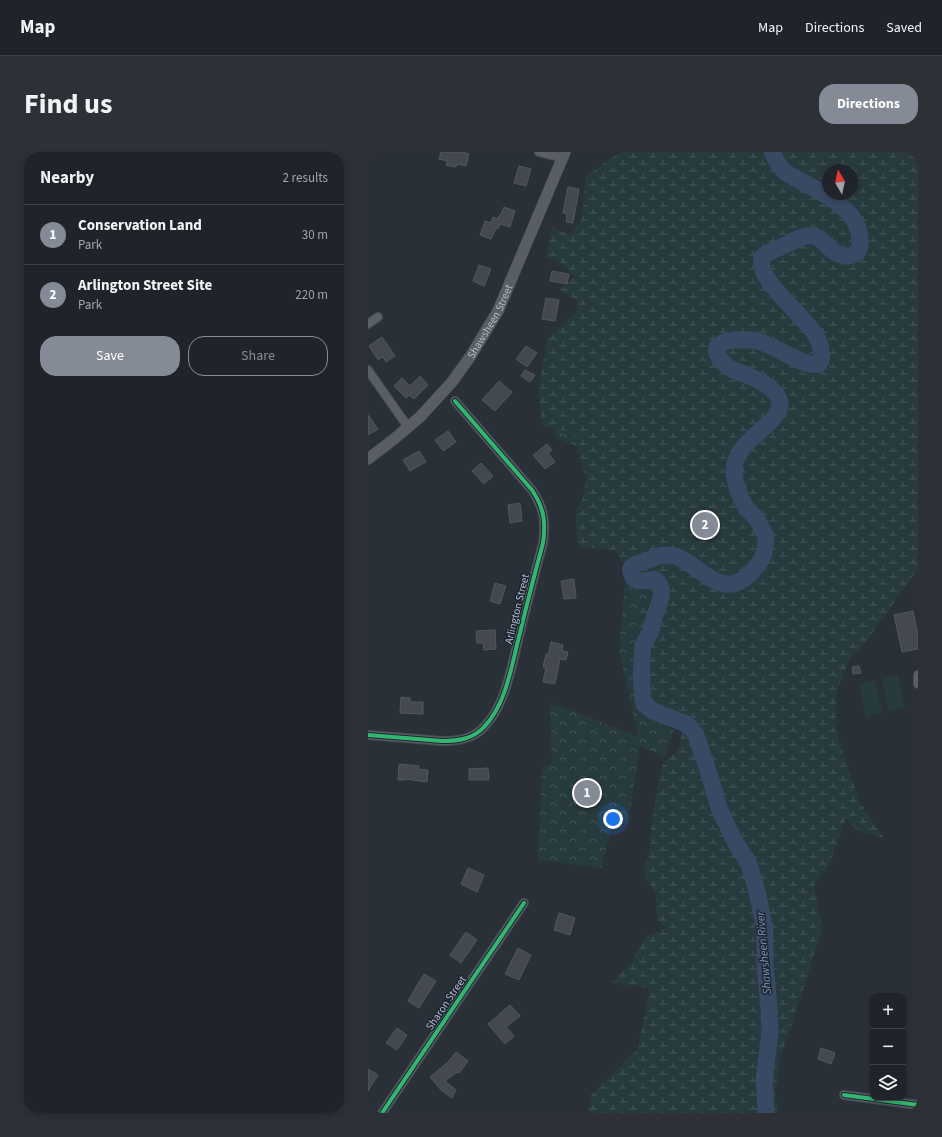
<!DOCTYPE html>
<html lang="en">
<head>
<meta charset="utf-8">
<style>
	:root { --surface:#20242a; --page:#2d3036; --text:#f1f3f6; --muted:#a2a4a8; --line:#3d4147; --accent:#848b96 }
	body { margin:0; font-family:"Source Sans 3",sans-serif; background:var(--page); color:var(--text) }
	.controls { position:absolute; right:12px; bottom:12px; display:grid; overflow:hidden; border-radius:8px; box-shadow:0 2px 6px #0003 }
	.controls button { width:36px; height:36px; display:grid; place-items:center; padding:0; border:0; border-bottom:1px solid var(--line); background:var(--surface); color:var(--text); font:20px sans-serif }
	.compass { position:absolute; left:454px; top:12px; width:36px; height:36px; border-radius:50%; background:var(--surface); box-shadow:0 2px 6px #0003; rotate:351deg }
	.you { position:absolute; left:245px; top:667px; width:14px; height:14px; margin:-10px; border:3px solid #fff; border-radius:50%; background:#1a73e8; box-shadow:0 0 0 6px #1a73e833 }
	.badge { display:grid; place-items:center; width:26px; height:26px; border-radius:50%; background:var(--accent); color:#fff; font-size:13px; font-weight:700 }
	.pin { position:absolute; translate:-50% -50%; border:2px solid #fff; box-shadow:0 1px 4px #0006 }
	.list { margin:0; padding:0; list-style:none }
	h2 { display:flex; justify-content:space-between; align-items:center; height:52px; margin:0; padding:0 16px; font-size:17px }
	h2 small { font-size:13px; font-weight:400; color:var(--muted) }
	.list li { display:grid; grid-template-columns:26px 1fr auto; gap:12px; align-items:center; box-sizing:border-box; height:60px; padding:0 16px; border-top:1px solid var(--line) }
	.list b { display:block; font-size:15px; white-space:nowrap }
	.list p { margin:0; font-size:13px; white-space:nowrap; color:var(--muted) }
	.list em { font-size:13px; font-style:normal; color:var(--muted) }
	.actions { display:flex; gap:8px; padding:12px 16px }
	.actions a { flex:1; padding:9px 0; border:1px solid var(--accent); border-radius:16px; text-align:center; font-size:14px; color:var(--accent) }
	.actions .main { background:var(--accent); color:#fff }
	.icon { flex:none; width:22px; height:22px; fill:none; stroke:currentColor; stroke-width:2; stroke-linecap:round; stroke-linejoin:round }
	.map { position:relative; flex:none; width:550px; height:961px; overflow:hidden; border-radius:16px }
	header { display:flex; align-items:center; gap:24px; box-sizing:border-box; height:56px; padding:0 20px; background:var(--surface); border-bottom:1px solid var(--line) }
	header strong { font-size:19px }
	nav { display:flex; gap:22px; margin-inline-start:auto; font-size:14px }
	.intro { display:flex; align-items:center; justify-content:space-between; box-sizing:border-box; height:96px; padding:0 24px }
	h1 { margin:0; font-size:28px }
	.button { padding:10px 18px; border-radius:16px; background:var(--accent); color:#fff; font-size:14px; font-weight:700 }
	main { display:flex; gap:24px; padding:0 24px }
	aside { flex:1; background:var(--surface); border-radius:16px; box-shadow:0 2px 6px #0003 }
	.map>svg:first-child { display:block }
	.forest { fill:url(#forest-crowns) }
	.wetland { fill:url(#wetland-marsh); fill-rule:evenodd }
	.garden { fill:#273a3e }
	.lines { fill:none; stroke-linecap:round; stroke-linejoin:round }
	.river { stroke:#384963; stroke-width:17 }
	.building { fill:#444950; stroke:#52575f }
	.minor-casing { stroke:#484c53; stroke-width:10 }
	.secondary-casing { stroke:#484c53; stroke-width:12 }
	.minor { stroke:#5a5e66; stroke-width:8 }
	.secondary { stroke:#595d64; stroke-width:11 }
	.cycleway-casing { stroke:#1d2633; stroke-width:6 }
	.cycleway { stroke:#33b770; stroke-width:4 }
	.labels { text-anchor:middle; dominant-baseline:central; stroke-width:3; stroke-linejoin:round; paint-order:stroke }
	.street-label { font-size:11px; fill:#b4bcc9; stroke:#1d2633 }
	.water-label { font-size:12px; font-style:italic; fill:#7c92b1; stroke:#1d2633 }
</style>
</head>
<body>
<header>
<strong>Map</strong>
<nav><a>Map</a><a>Directions</a><a>Saved</a></nav>
</header>
<div class="intro"><h1>Find us</h1><a class="button">Directions</a></div>
<main>
<aside>
<h2>Nearby<small>2 results</small></h2>
<ul class="list">
<li><span class="badge">1</span><div><b>Conservation Land</b><p>Park</p></div><em>30 m</em></li>
<li><span class="badge">2</span><div><b>Arlington Street Site</b><p>Park</p></div><em>220 m</em></li>
</ul>
<div class="actions"><a class="main">Save</a><a>Share</a></div>
</aside>
<div class="map">
<svg width="550" height="961" viewBox="0 0 550 961">
	<defs>
		<pattern id="forest-crowns" width="20" height="18" patternUnits="userSpaceOnUse"><rect width="20" height="18" fill="#273a3e"/><path d="M2 6a3 3 0 1 1 6 0M12 15a3 3 0 1 1 6 0" fill="none" stroke="#445559"/></pattern>
		<pattern id="wetland-marsh" width="20" height="14" patternUnits="userSpaceOnUse"><rect width="20" height="14" fill="#273a3e"/><path d="M1 5h8M5 5V1M11 12h8M15 12V8" fill="none" stroke="#445559"/></pattern>
	</defs>
	<rect width="100%" height="100%" fill="#2a3038"/>
	<path class="forest" d="M189 184 366 198V209L408 232 412 239V274L392 291 380 310 376 340 386 406 374 428 354 429 321 410H291L287 425 309 436 313 455 293 484 298 551 308 559V571L297 605 272 594 260 672 246 666 233 716 170 708 174 617 184 610 182 551 249 576 270 585 251 499 257 428 315 336 188 286 176 234Z"/>
	<path class="wetland" d="M252 0H550V417L502 484 482 507 468 540V578L491 649 516 686 488 678 478 666 462 710 446 734 454 776 434 841 412 907 407 941 411 961H220L223 943 251 916 270 896 282 837 244 830 262 812 279 784 298 776 289 767 288 743 275 720 282 696 284 670 289 638 295 612 312 596 313 579C301 571 290 566 276 562L265 530 270 489 272 459 284 438 296 434 305 435 254 410 247 398 210 395 208 359 215 346 218 325 205 281 173 273 171 233 180 186 209 159 210 149 192 138 206 125 194 111 177 105 185 75 202 84 214 67 218 24ZM460 18H484V42H460Z"/>
	<g class="garden">
		<path d="M530 523 537 556 521 559 514 527Z"/>
		<path d="M507 528 514 561 498 565 491 532Z"/>
	</g>
	<g class="lines">
		<path class="river" d="M398 961 396 928 402 881 401 855 397 813V780L390 743 381 712 366 688 351 656 339 615 328 583 322 575 316 571 285 559 276 552C273 537 273 522 274 507 274 503 274 498 275 494 276 490 280 485 282 481 284 475 285 469 287 463 291 450 300 438 286 427 280 428 273 430 268 428 264 426 261 418 264 415 266 412 271 411 275 410 285 406 295 401 307 404 327 410 351 444 374 428 383 423 389 415 394 406 396 401 398 394 398 388 398 383 390 368 386 364 384 362 382 360 380 358 373 349 366 330 366 318 366 288 414 272 412 251 409 232 376 222 361 216 357 213 354 210 351 205 338 185 379 187 389 189 405 192 438 217 451 212 454 208 454 204 453 200 453 196 452 191 450 188 441 165 387 130 394 105 401 99 409 97 417 93 424 90 431 85 438 84 443 83 447 84 451 86 461 95 472 110 487 102 491 99 493 94 492 89 492 55 452 41 428 26 424 24 418 22 415 18 410 13 407 6 404 0"/>
	</g>
	<g class="building">
		<path d="M73 0H94L101 2 98 14 89 12 88 15 78 13 79 9 71 7Z"/>
		<path d="M151 14 163 17 158 34 146 31Z"/>
		<path d="M200 35 211 37 205 71 198 70 199 62 195 61Z"/>
		<path d="M136 55 147 59 142 75 132 72 130 77 128 76 123 87 112 83 117 69 123 71 125 65 130 67 131 64H132Z"/>
		<path d="M111 113 123 117 116 134 105 129Z"/>
		<path d="M184 119 201 122 199 132 182 129Z"/>
		<path d="M178 146 191 148 187 169 174 167Z"/>
		<path d="M14 185 27 204 18 210 15 205 10 208 1 194Z"/>
		<path d="M158 194 169 201 159 215 148 207Z"/>
		<path d="M157 218 167 223 162 230 153 224Z"/>
		<path d="M52 224 60 233 46 247 41 243 38 246 26 234 34 226 42 234Z"/>
		<path d="M131 229 144 240 127 259 114 248Z"/>
		<path d="M0 263 10 277 0 283Z"/>
		<path d="M80 279 88 290 75 299 67 288Z"/>
		<path d="M179 292 184 298 180 301 187 310 177 317 165 303Z"/>
		<path d="M51 299 58 310 42 319 35 308Z"/>
		<path d="M113 311 125 324 116 332 104 319Z"/>
		<path d="M152 351 154 369 142 371 140 353Z"/>
		<path d="M206 427 208 446 196 447 193 429Z"/>
		<path d="M127 431 138 434 132 452 122 449Z"/>
		<path d="M545 459 550 483V497L534 500 526 463Z"/>
		<path d="M127 478 128 497 116 498 115 491H109L108 479Z"/>
		<path d="M183 490 195 493 194 499 200 500 198 508 192 507 187 532 175 530 178 515H175L178 502 180 503Z"/>
		<path d="M491 514 493 521 485 522 484 515Z"/>
		<path d="M33 545 42 546V550H55V562L32 561Z"/>
		<path d="M31 612 51 614 50 617 60 618 59 630 37 627V628H30Z"/>
		<path d="M120 616 121 628H101V617Z"/>
		<path d="M100 716 116 723 109 740 93 732Z"/>
		<path d="M191 761 207 766 202 783 186 778Z"/>
		<path d="M98 780 109 788 93 811 82 803Z"/>
		<path d="M150 796 163 803 151 828 137 822Z"/>
		<path d="M56 822 68 829 51 856 40 849Z"/>
		<path d="M142 853 152 864 138 875 146 884 137 892 120 872Z"/>
		<path d="M29 876 39 883 29 898 18 891Z"/>
		<path d="M453 896 467 901 463 912 450 907Z"/>
		<path d="M88 900 100 909 91 921 89 920 77 929 88 938 84 946 73 938 62 925 80 910Z"/>
		<path d="M0 917 10 923 0 939Z"/>
	</g>
	<g class="lines">
		<defs>
			<g id="minor">
				<path d="M171 0 194 6"/>
				<path d="M0 172 10 165"/>
				<path d="M0 218 40 275"/>
				<path d="M550 523V532"/>
				<path d="M0 583 74 589C90 589 105 587 116 575 139 552 144 510 152 481 159 451 167 421 175 391 178 370 176 356 164 338L87 249"/>
				<path d="M476 943 550 953"/>
				<path d="M14 961 156 751"/>
			</g>
			<g id="secondary">
				<path id="s1" d="M0 307 26 287 52 265 84 230 102 205 130 159 197 0"/>
			</g>
		</defs>
		<use href="#minor" class="minor-casing"/>
		<use href="#secondary" class="secondary-casing"/>
		<use href="#minor" class="minor"/>
		<use href="#secondary" class="secondary"/>
		<defs>
			<g id="cycleway">
				<path d="M0 583 74 589C90 589 105 587 116 575 139 552 144 510 152 481 159 451 167 421 175 391 178 370 176 356 164 338L87 249"/>
				<path d="M476 943 550 953"/>
				<path d="M14 961 156 751"/>
			</g>
		</defs>
		<use href="#cycleway" class="cycleway-casing"/>
		<use href="#cycleway" class="cycleway"/>
	</g>
	<g class="labels">
		<g class="street-label">
			<text stroke="none"><textPath href="#s1" startOffset="186">Shawsheen Street</textPath></text>
			<text transform="translate(149 457) rotate(-76)">Arlington Street</text>
			<text transform="translate(78 851) rotate(-56)">Sharon Street</text>
		</g>
		<g class="water-label">
			<text transform="translate(396 801) rotate(-95)">Shawsheen River</text>
		</g>
	</g>
</svg>
<div class="controls">
<button>+</button>
<button>−</button>
<button><svg class="icon" aria-label="layers" viewBox="0 0 24 24"><path d="M12 4l9 5-9 5-9-5zM3 14l9 5 9-5"/></svg></button>
</div>
<svg class="compass" viewBox="-18 -18 36 36"><path d="M0-13l5 13h-10z" fill="#e53935"/><path d="M0 13l5-13h-10z" fill="#a2a4a8"/></svg>
<div class="you"></div>
<div class="pin badge" style="left:219px;top:641px">1</div>
<div class="pin badge" style="left:337px;top:373px">2</div>
</div>
</main>
</body>
</html>
